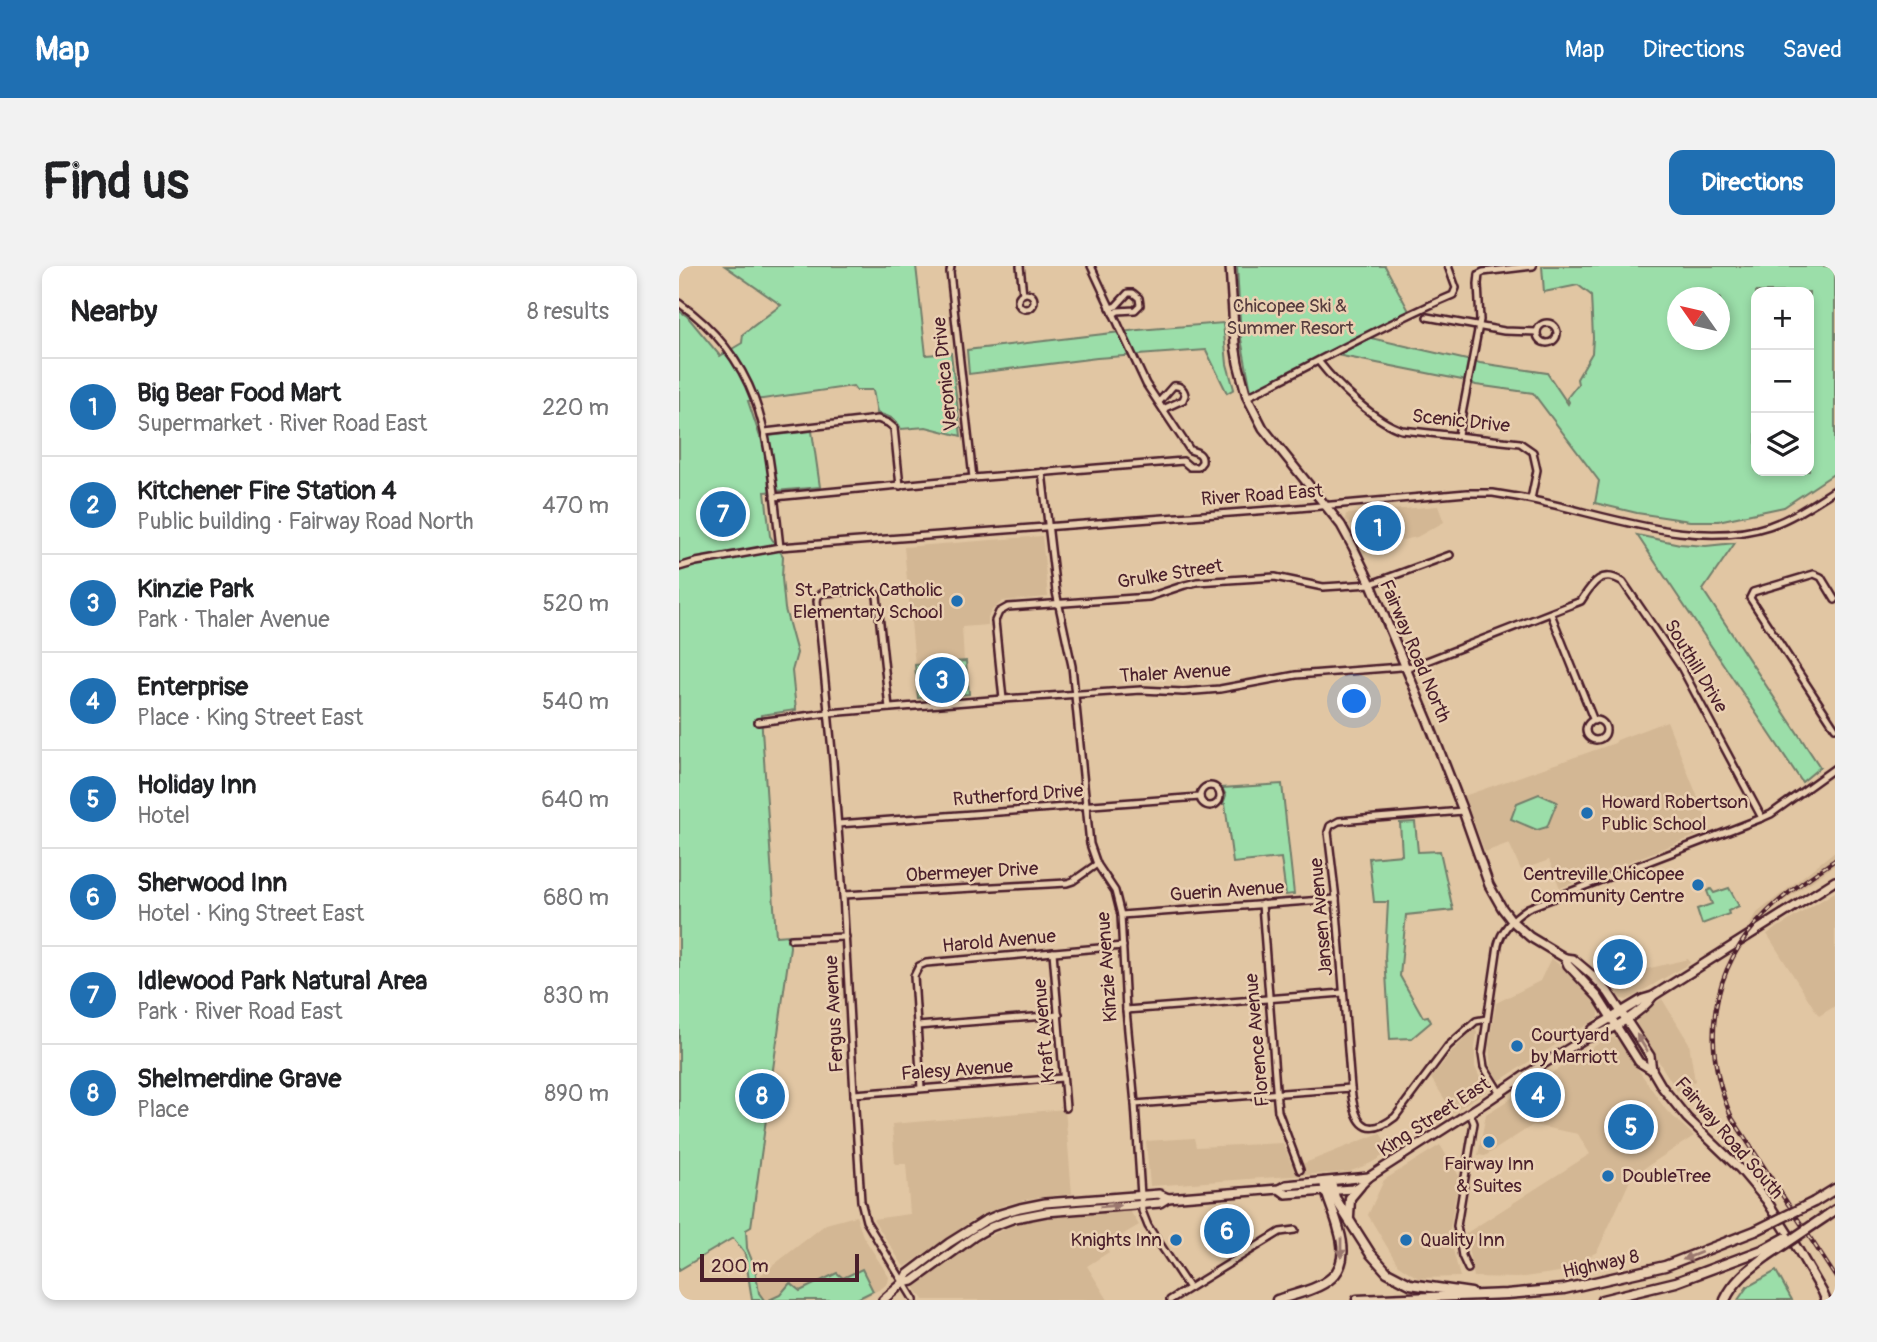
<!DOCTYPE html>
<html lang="en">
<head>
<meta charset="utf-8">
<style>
	:root { --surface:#fff; --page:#f2f2f2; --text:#202124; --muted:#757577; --line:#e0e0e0; --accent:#1f6fb2 }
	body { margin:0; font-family:Pangolin,sans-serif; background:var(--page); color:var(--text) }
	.controls { position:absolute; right:21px; top:21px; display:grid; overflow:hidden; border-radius:14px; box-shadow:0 4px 10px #0003 }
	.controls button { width:63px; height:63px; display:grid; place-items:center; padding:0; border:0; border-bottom:2px solid var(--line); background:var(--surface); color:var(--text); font:35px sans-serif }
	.compass { position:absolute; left:988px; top:21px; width:63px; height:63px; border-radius:50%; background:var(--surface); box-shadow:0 4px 10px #0003; rotate:304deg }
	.scale { position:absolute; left:21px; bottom:18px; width:159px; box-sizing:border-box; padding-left:7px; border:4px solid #4a1f2b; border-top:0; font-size:19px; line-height:24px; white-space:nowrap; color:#4a1f2b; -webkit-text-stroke:5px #e9cfb1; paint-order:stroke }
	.you { position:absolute; left:676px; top:436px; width:24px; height:24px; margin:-18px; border:5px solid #fff; border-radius:50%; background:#1a73e8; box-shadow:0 0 0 10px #1a73e833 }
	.badge { display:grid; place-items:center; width:46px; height:46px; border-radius:50%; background:var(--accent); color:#fff; font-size:23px; font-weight:700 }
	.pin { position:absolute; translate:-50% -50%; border:4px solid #fff; box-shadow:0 2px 7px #0006 }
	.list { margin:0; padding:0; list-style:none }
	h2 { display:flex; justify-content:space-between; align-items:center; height:91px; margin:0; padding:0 28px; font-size:30px }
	h2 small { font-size:23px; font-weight:400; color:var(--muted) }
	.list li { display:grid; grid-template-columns:46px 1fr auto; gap:21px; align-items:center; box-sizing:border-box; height:98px; padding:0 28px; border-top:2px solid var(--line) }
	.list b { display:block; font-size:26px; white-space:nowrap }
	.list p { margin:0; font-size:23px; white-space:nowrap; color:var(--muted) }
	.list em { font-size:23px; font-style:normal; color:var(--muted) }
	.icon { flex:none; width:38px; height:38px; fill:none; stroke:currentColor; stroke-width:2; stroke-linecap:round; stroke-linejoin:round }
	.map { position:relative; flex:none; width:1156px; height:1034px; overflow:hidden; border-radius:14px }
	header { display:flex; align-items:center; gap:42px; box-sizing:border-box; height:98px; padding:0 35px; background:var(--accent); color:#fff }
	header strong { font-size:33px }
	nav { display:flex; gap:38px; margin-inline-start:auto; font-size:24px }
	.intro { display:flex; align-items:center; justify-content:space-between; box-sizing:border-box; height:168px; padding:0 42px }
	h1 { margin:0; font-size:49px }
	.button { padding:18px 32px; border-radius:14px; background:var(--accent); color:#fff; font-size:24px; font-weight:700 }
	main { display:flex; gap:42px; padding:0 42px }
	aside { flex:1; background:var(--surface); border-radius:14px; box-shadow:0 4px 10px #0003 }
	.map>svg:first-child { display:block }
	.built { fill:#d3b794 }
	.green { fill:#9bdea9; stroke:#727e6a; stroke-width:2; fill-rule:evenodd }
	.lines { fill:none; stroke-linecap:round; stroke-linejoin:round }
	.minor-casing { stroke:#4a1f2b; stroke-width:10 }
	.major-casing { stroke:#4a1f2b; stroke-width:12 }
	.highway-casing { stroke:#4a1f2b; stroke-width:13 }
	.minor { stroke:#e9cfb1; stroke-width:5 }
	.major { stroke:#e9cfb1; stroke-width:7 }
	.highway { stroke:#e9cfb1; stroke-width:8 }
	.rail-casing { stroke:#4a1f2b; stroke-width:4.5 }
	.rail { stroke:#e9cfb1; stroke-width:2; stroke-dasharray:5; stroke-linecap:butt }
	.highway-bridge-casing { stroke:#4a1f2b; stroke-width:13; stroke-linecap:butt }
	.highway-bridge { stroke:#e9cfb1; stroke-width:8 }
	.oneway { fill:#9a776e }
	.poi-dot { fill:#1f6fb2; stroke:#e9cfb1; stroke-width:2.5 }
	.labels { text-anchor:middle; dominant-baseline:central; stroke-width:5; stroke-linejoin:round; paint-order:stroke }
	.park-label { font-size:19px; fill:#563c3e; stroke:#e9cfb1 }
	.street-label { font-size:19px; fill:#4a1f2b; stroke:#e9cfb1 }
	.poi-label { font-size:19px; fill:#4a1f2b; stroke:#e9cfb1; text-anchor:start }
</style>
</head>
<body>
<header>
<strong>Map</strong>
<nav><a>Map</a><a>Directions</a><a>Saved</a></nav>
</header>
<div class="intro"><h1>Find us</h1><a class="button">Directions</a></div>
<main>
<aside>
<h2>Nearby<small>8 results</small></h2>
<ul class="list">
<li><span class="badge">1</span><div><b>Big Bear Food Mart</b><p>Supermarket · River Road East</p></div><em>220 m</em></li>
<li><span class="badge">2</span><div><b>Kitchener Fire Station 4</b><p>Public building · Fairway Road North</p></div><em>470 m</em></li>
<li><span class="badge">3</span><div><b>Kinzie Park</b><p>Park · Thaler Avenue</p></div><em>520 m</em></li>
<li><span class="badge">4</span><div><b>Enterprise</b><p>Place · King Street East</p></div><em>540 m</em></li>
<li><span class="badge">5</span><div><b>Holiday Inn</b><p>Hotel</p></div><em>640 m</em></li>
<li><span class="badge">6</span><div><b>Sherwood Inn</b><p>Hotel · King Street East</p></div><em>680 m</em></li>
<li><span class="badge">7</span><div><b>Idlewood Park Natural Area</b><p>Park · River Road East</p></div><em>830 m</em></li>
<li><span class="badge">8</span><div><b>Shelmerdine Grave</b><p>Place</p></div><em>890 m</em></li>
</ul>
</aside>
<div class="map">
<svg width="1156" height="1034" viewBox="0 0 1156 1034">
	<rect width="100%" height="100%" fill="#e1c6a3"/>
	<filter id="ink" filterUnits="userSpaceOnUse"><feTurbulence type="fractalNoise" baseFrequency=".0143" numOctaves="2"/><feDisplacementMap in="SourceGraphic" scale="14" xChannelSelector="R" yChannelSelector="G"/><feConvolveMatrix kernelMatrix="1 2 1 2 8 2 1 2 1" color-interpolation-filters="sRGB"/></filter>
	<g filter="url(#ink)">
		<g class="built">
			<path d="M759 240 765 256 738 271 709 277 685 287 675 263 666 253 667 248Z"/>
			<path d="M363 270 369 331 324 335 313 344 309 351V359L283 361 285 395 236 399 225 281Z"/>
			<path d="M988 455 1032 564 881 622 870 594 842 604 830 577 806 586 785 530 936 477 938 474Z"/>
			<path d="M1156 585V599L1102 637 1093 645 1070 660 1078 647Z"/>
			<path d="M1156 626V740L1140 750 1088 668Z"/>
			<path d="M872 692 893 709 912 730 920 743V751L820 815 813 804 811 793 810 779 817 737 861 715Z"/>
			<path d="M1009 693 1011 697 948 734 942 733 926 713Z"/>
			<path d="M983 733 1010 777 1016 815 998 825 957 759 958 752 962 746Z"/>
			<path d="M794 764H797L798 767 796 782V801L807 825 774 846 752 812 773 786Z"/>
			<path d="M935 772 939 774 987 844 1015 870 953 910 918 986 880 1006 838 1012 795 1011 786 968 911 888 899 868 854 859 806 890 799 889 807 848 927 773Z"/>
			<path d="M386 843 393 928 354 932 325 939 292 955 226 1001 223 998 194 953 231 948 227 898H216L213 858Z"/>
			<path d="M701 867 712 885 692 897 670 906 471 920 467 875 515 872 517 881 604 877 612 897H626Z"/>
			<path d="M761 879 780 910 770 968 781 1011 739 1012 719 999 689 949 705 914Z"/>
			<path d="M447 944 451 945 460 959 426 979 430 986 408 1000 429 1034H244L236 1022 238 1018 261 1000 295 978 338 957 374 951Z"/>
			<path d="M177 950 184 970 210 1011 209 1017 203 1022 182 1034H79L69 1019 147 958Z"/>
		</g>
		<g class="green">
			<path d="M46 0H237L247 89 272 87 282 170 247 161 222 163C218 152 208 150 198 147L194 124H177L174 120 69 135 81 171 133 165 141 221 86 226 91 270 104 290 103 312 106 343 118 387 113 405 117 444 82 449 97 670 110 669 111 681 72 961 67 964 68 982 76 1002 80 1027 85 1034H73L66 988 54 972 0 1004V45L8 50 41 90 63 77 64 68 102 39Z"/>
			<path d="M558 0H706L730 45 635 95 572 125 562 73Z"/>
			<path d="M863 0H1156V207L1105 241 1039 255H1011L958 247 916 237 920 215 854 127 797 119 783 114 658 89 692 72 801 97 868 107 889 138 890 136 888 132 899 118 898 113 913 87 914 72 912 29 899 19 865 26ZM1077 26H1130V205H1077ZM999 32H1041V74H999Z"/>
			<path d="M544 57 548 98 555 123 548 127 527 84 418 92 290 108 288 84 459 64Z"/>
			<path d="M958 269 1001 278 1027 280 1056 277 1024 324 1141 501 1123 516Z"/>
			<path d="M287 395 290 428 239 432 236 399Z"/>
			<path d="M603 518 615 628 607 629 602 592 554 597 546 538H544L547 529 543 522Z"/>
			<path d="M860 528 878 536 868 561 858 564 832 553 838 537Z"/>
			<path d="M736 556 739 586 761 585 774 644 727 649 721 710 744 751 749 750 752 756 733 772 711 773 706 691 709 636H695L690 592 723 589 721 557Z"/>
			<path d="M1050 622 1060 640 1049 645 1050 648 1023 658 1018 643 1033 638 1028 625 1032 623 1035 627Z"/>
			<path d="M183 1003 194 1025 176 1034H90L101 1029 111 1017 121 1025 158 1007 164 1012Z"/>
			<path d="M1097 1005 1113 1034H1059L1068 1021Z"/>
		</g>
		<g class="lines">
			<defs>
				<g id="minor">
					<path d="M272 0 271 6 294 212"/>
					<path d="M341 0 344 28"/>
					<circle cx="347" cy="35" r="8"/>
					<path d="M0 37C90 101 89 181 101 281"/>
					<path d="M431 42 437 40 449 27H454L460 32 461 39 456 44 439 45 434 48"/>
					<path d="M748 51 825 65 858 66"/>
					<circle cx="868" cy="67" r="10"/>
					<path d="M640 96C658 119 696 156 723 164L841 177 854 186 858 204 852 233"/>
					<path d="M568 131C637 97 703 59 774 29L777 22 769 0"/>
					<path d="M480 136 494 120C501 119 505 123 506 129L504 134 484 143"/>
					<path d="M86 166 199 153 209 157 215 162 221 220"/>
					<path d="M779 169 801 54 799 18 800 8 804 6 854 0"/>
					<path d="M363 206 377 326 393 400 411 578 418 598 436 625 442 649 447 744 456 838 463 945 469 960 510 1022"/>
					<path d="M95 231 294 212 504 195 511 201H519L523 196C524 187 517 186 511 184L467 118 412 0"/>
					<path d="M0 301 17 296 101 281 619 242 788 227H814L838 231C916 244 1012 286 1090 260 1114 252 1135 237 1156 224"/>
					<path d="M1156 334 1142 311 1135 308 1074 326 1071 332 1156 462"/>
					<path d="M872 348 915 455"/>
					<path d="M324 433 316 355 320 346 329 341 470 331 506 319 518 316 596 311 644 321 692 318 771 289"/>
					<path d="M210 442 198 330 195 326 190 324 144 327 139 330 138 335 154 495 164 629 175 828 182 935 187 955 235 1034"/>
					<circle cx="917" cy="464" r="10"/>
					<path d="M79 456 149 447 324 433 462 424 504 426 541 423 617 409 735 400 902 335C913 318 922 302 944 316L1002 401 1083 552"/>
					<circle cx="531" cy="530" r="10"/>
					<path d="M784 545 660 555 651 560 649 566 657 633 672 822C675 852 684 876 716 851L769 780 797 755 808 753"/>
					<path d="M159 558 521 531"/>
					<path d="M164 629 388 617 394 615 418 598"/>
					<path d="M583 638 598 835 599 845 621 904"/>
					<path d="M442 649 657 633"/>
					<path d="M112 673 167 671"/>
					<path d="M374 686 387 842"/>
					<path d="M447 744 664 727"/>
					<path d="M238 760 380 749"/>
					<path d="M242 822 235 710 240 700 247 697 444 680"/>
					<path d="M821 827 805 801 803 788 819 679C823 662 835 651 849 642L1083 552 1092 548 1156 502"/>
					<path d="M175 828 384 812"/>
					<path d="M456 838 672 822"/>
					<path d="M789 1003 783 990 778 960 795 857 791 847"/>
					<path d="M491 1034 601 966 616 964"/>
				</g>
				<g id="major">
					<path d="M551 0 556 79 559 97 568 131 584 162 662 259 674 281 692 318 749 455 784 545 810 619 823 642 833 655 851 671 886 692 894 693 913 709 929 726 971 790 973 804 983 821 1008 852 1061 903 1088 935 1118 982 1143 1025 1147 1034"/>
					<path d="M886 692 889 699 919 731 960 796 973 804"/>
					<path d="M907 772C927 768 963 747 974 730"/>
					<path d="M600 923 607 928 673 923 681 920 690 911 807 836 848 808 907 772 914 763 964 733 974 730 1156 615"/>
					<path d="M224 1017 234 1015 296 970 312 961 336 952 367 946 481 937 489 932 600 923 607 919 690 911"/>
					<path d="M204 1034 224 1017 229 1008 270 977 305 955 321 948 341 942 366 937 480 928 489 932"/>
				</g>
				<g id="highway">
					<path d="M652 916 656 932 691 987 708 1006 731 1018 792 1027"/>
					<path d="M1135 936 1156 923"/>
					<path d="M670 951 671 932 681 920"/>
					<path d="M1146 951 1156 944"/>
					<path d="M598 1034C636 1022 676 1017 660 964 656 947 648 933 645 916"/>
					<path d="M678 1034 828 1028 885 1023 986 1000 1076 965"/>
					<path d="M923 1034 997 1016 1086 983"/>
					<path d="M1046 1034C1055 1014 1071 1003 1088 990"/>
				</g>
			</defs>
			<use href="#minor" class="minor-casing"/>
			<use href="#major" class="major-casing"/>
			<use href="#highway" class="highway-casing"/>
			<use href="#minor" class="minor"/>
			<use href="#major" class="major"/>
			<use href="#highway" class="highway"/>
			<defs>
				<path id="rail" d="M1156 594C1133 610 1108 626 1088 646 1030 703 1021 779 1053 852L1156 1010"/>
			</defs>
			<use href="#rail" class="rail-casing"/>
			<use href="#rail" class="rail"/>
			<defs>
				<g id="highway-bridge">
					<path d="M1076 965 1135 936"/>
					<path d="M1086 983 1108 971"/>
					<path d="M1088 990 1146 951"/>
				</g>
			</defs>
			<use href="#highway-bridge" class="highway-bridge-casing"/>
			<use href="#highway-bridge" class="highway-bridge"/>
		</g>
		<defs><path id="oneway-solid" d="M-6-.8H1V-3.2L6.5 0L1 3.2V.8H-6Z" transform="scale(1.75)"/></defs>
		<g class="oneway">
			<use href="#oneway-solid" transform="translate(963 777) rotate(-122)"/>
			<use href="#oneway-solid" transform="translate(431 940) rotate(-4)"/>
			<use href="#oneway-solid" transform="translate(662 982) rotate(90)"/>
			<use href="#oneway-solid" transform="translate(1013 990) rotate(158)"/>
		</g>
	</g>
	<g class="poi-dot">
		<circle cx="278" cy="335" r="7"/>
		<circle cx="908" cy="547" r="7"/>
		<circle cx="1019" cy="619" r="7"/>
		<circle cx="838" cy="780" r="7"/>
		<circle cx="810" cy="876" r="7"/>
		<circle cx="929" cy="910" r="7"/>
		<circle cx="497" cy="974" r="7"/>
		<circle cx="727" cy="974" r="7"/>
	</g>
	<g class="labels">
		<g class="park-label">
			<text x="611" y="40">Chicopee Ski &amp;<tspan x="611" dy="22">Summer Resort</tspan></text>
		</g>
		<g class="street-label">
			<text transform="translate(266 108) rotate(-96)">Veronica Drive</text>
			<text transform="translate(782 155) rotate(6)">Scenic Drive</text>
			<text transform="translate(583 229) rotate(-4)">River Road East</text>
			<text transform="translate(491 308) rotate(-9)">Grulke Street</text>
			<text transform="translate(736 385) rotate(67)">Fairway Road North</text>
			<text transform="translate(1017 400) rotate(59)">Southill Drive</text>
			<text transform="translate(496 407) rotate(-3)">Thaler Avenue</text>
			<text transform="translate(339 529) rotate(-4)">Rutherford Drive</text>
			<text transform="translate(293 606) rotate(-3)">Obermeyer Drive</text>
			<text transform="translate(548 625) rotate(-4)">Guerin Avenue</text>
			<text transform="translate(642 651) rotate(-95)">Jansen Avenue</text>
			<text transform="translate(320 675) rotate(-5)">Harold Avenue</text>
			<text transform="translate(428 701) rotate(-94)">Kinzie Avenue</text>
			<text transform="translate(155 748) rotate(-93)">Fergus Avenue</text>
			<text transform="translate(365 765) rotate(-95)">Kraft Avenue</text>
			<text transform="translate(578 774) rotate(-95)">Florence Avenue</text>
			<text transform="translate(278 804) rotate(-4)">Falesy Avenue</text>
			<text transform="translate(755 851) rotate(-33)">King Street East</text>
			<text transform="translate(1050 872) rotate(49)">Fairway Road South</text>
			<text transform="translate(922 998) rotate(-12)">Highway 8</text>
		</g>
		<g class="poi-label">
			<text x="264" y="324" text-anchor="end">St. Patrick Catholic<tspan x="264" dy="22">Elementary School</tspan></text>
			<text x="922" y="536">Howard Robertson<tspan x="922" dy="22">Public School</tspan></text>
			<text x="1005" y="608" text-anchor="end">Centreville Chicopee<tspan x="1005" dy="22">Community Centre</tspan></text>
			<text x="852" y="769">Courtyard<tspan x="852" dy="22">by Marriott</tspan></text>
			<text x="810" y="898" text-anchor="middle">Fairway Inn<tspan x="810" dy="22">&amp; Suites</tspan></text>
			<text x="943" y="910">DoubleTree</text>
			<text x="483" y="974" text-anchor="end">Knights Inn</text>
			<text x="741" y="974">Quality Inn</text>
		</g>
	</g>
</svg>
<div class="controls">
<button>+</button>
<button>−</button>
<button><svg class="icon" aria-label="layers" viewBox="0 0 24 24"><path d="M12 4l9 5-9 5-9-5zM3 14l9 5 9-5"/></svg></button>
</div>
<svg class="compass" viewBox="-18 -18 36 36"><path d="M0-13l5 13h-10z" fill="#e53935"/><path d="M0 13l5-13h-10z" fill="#757577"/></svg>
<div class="scale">200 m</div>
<div class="you"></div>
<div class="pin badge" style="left:699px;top:262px">1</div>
<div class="pin badge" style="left:941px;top:696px">2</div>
<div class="pin badge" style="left:263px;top:414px">3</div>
<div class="pin badge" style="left:859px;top:829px">4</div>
<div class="pin badge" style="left:952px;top:861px">5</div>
<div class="pin badge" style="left:548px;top:965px">6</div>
<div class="pin badge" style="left:44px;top:248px">7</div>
<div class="pin badge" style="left:83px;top:830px">8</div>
</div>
</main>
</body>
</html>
